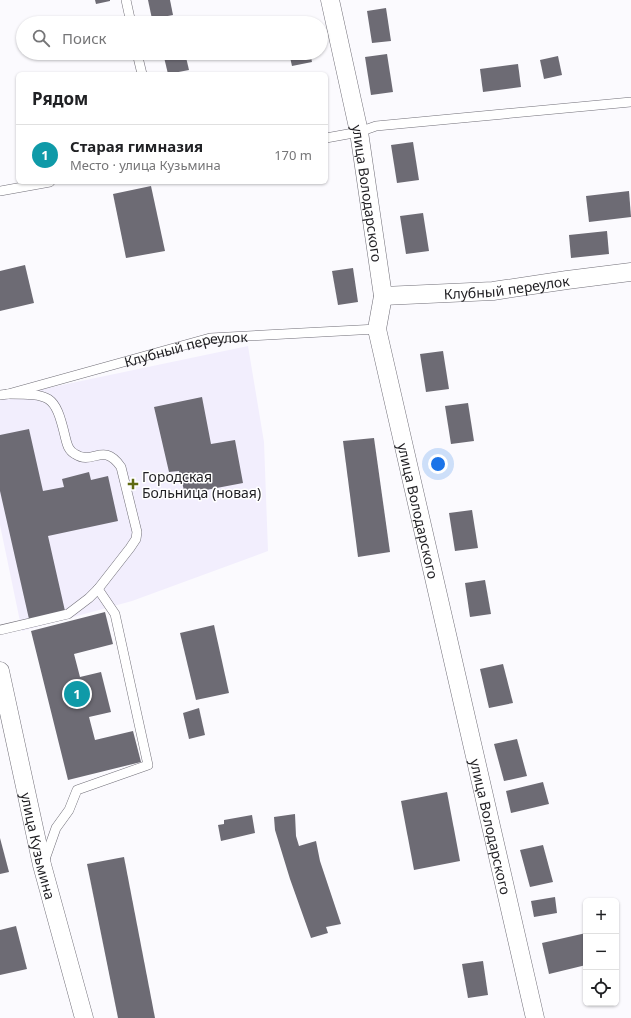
<!DOCTYPE html>
<html lang="ru">
<head>
<meta charset="utf-8">
<style>
	:root { --surface:#fff; --page:#f2f2f2; --text:#202124; --muted:#757577; --line:#e0e0e0; --accent:#606b11 }
	body { margin:0; font-family:"Noto Sans",sans-serif; background:var(--page); color:var(--text) }
	.controls { position:absolute; right:12px; bottom:12px; display:grid; overflow:hidden; border-radius:6px; box-shadow:0 1px 3px #0004 }
	.controls button { width:36px; height:36px; display:grid; place-items:center; padding:0; border:0; border-bottom:1px solid var(--line); background:var(--surface); color:var(--text); font:20px sans-serif }
	.you { position:absolute; left:438px; top:464px; width:14px; height:14px; margin:-10px; border:3px solid #fff; border-radius:50%; background:#1a73e8; box-shadow:0 0 0 6px #1a73e833 }
	.badge { display:grid; place-items:center; width:26px; height:26px; border-radius:50%; background:var(--accent); color:#fff; font-size:13px; font-weight:700 }
	.pin { position:absolute; translate:-50% -50%; border:2px solid #fff; box-shadow:0 1px 4px #0006 }
	.list { margin:0; padding:0; list-style:none }
	h2 { display:flex; justify-content:space-between; align-items:center; height:52px; margin:0; padding:0 16px; font-size:17px }
	h2 small { font-size:13px; font-weight:400; color:var(--muted) }
	.list li { display:grid; grid-template-columns:26px 1fr auto; gap:12px; align-items:center; box-sizing:border-box; height:60px; padding:0 16px; border-top:1px solid var(--line) }
	.list b { display:block; font-size:15px; white-space:nowrap }
	.list p { margin:0; font-size:13px; white-space:nowrap; color:var(--muted) }
	.list em { font-size:13px; font-style:normal; color:var(--muted) }
	.icon { flex:none; width:22px; height:22px; fill:none; stroke:currentColor; stroke-width:2; stroke-linecap:round; stroke-linejoin:round }
	.map { position:relative; flex:none; width:631px; height:1018px; overflow:hidden }
	.search { position:absolute; background:var(--surface); box-shadow:0 1px 3px #0004; left:16px; top:16px; width:312px; height:44px; display:flex; align-items:center; gap:10px; box-sizing:border-box; padding:0 14px; border-radius:22px; color:var(--muted); font-size:15px }
	.panel { position:absolute; background:var(--surface); box-shadow:0 1px 3px #0004; left:16px; top:72px; width:312px; height:112px; border-radius:6px }
	.map>svg:first-child { display:block }
	.built { fill:#f2eefd }
	.building { fill:#6d6b74 }
	.lines { fill:none; stroke-linecap:round; stroke-linejoin:round }
	.lane-casing { stroke:#716f78; stroke-width:10 }
	.street-casing { stroke:#716f78; stroke-width:19 }
	.lane { stroke:#fff; stroke-width:9 }
	.street { stroke:#fff; stroke-width:18 }
	.poi-dot { fill:#606b11; stroke:#fff; stroke-width:1.5 }
	.labels { text-anchor:middle; dominant-baseline:central; stroke-width:3; stroke-linejoin:round; paint-order:stroke }
	.street-label { font-size:14px; fill:#1f1e22; stroke:#fff }
	.poi-label { font-size:14px; fill:#1f1e22; stroke:#fff; text-anchor:start }
</style>
</head>
<body>
<div class="map">
<svg width="631" height="1018" viewBox="0 0 631 1018">
	<rect width="100%" height="100%" fill="#fbfafe"/>
	<path class="built" d="M248 346 264 442 268 551 132 601 22 631 0 525V398Z"/>
	<g class="building">
		<path d="M95 0H110V1L96 4Z"/>
		<path d="M148 0H170L173 15 152 19Z"/>
		<path d="M386 8 391 41 372 43 367 11Z"/>
		<path d="M163 53H185L189 70 168 74Z"/>
		<path d="M289 53H310L312 62 292 66Z"/>
		<path d="M387 54 393 92 371 95 365 57Z"/>
		<path d="M558 56 562 75 544 79 540 60Z"/>
		<path d="M518 64 521 87 483 92 480 69Z"/>
		<path d="M413 142 419 180 397 183 391 145Z"/>
		<path d="M151 186 165 251 126 258 113 194Z"/>
		<path d="M629 191 631 217 589 222 586 196Z"/>
		<path d="M423 213 429 251 406 254 400 216Z"/>
		<path d="M607 231 609 254 571 258 569 235Z"/>
		<path d="M25 265 34 303 0 311V271Z"/>
		<path d="M353 268 358 302 338 305 332 271Z"/>
		<path d="M443 351 449 389 426 392 420 354Z"/>
		<path d="M202 397 211 444 235 440 243 483 185 494 179 471 169 472 154 407Z"/>
		<path d="M468 403 474 441 451 444 445 406Z"/>
		<path d="M29 429 43 491 64 487 62 479 89 472 91 480 108 476 118 521 48 536 65 611 29 619 0 491V435Z"/>
		<path d="M374 438 390 552 358 557 343 441Z"/>
		<path d="M472 510 478 548 455 551 449 513Z"/>
		<path d="M485 580 491 614 470 617 465 583Z"/>
		<path d="M105 612 113 644 74 654 80 677 101 672 111 712 89 717 95 740 133 731 141 762 68 780 31 631Z"/>
		<path d="M214 625 229 693 196 700 180 633Z"/>
		<path d="M503 664 513 703 489 708 480 669Z"/>
		<path d="M199 708 205 735 189 739 183 713Z"/>
		<path d="M517 739 527 776 504 781 494 744Z"/>
		<path d="M543 782 549 804 511 813 506 791Z"/>
		<path d="M447 792 460 861 414 870 401 801Z"/>
		<path d="M295 814 296 836 299 846 316 841 320 861 341 924 326 927 328 933 311 938 290 879 275 830 274 817Z"/>
		<path d="M252 815 255 833 221 841 218 825 224 824V820Z"/>
		<path d="M0 838 9 872 0 874Z"/>
		<path d="M543 845 553 882 530 887 520 850Z"/>
		<path d="M124 857 155 1018H118L87 864Z"/>
		<path d="M555 897 557 913 534 917 531 901Z"/>
		<path d="M16 926 27 969 0 975V930Z"/>
		<path d="M586 933V965L549 974 542 943Z"/>
		<path d="M483 961 488 995 468 998 462 964Z"/>
	</g>
	<g class="lines">
		<defs>
			<g id="lane">
				<path d="M126 0 131 23"/>
				<path d="M137 53 142 74"/>
				<path d="M326 138 359 132 376 126 631 102"/>
				<path d="M0 191 50 182"/>
				<path id="s1" d="M0 395 8 394 210 338 377 329"/>
				<path d="M0 630 68 614 89 598 98 589 130 548 136 539 137 532 121 467C103 441 93 466 75 454 68 450 67 444 65 436 55 394 50 394 8 394"/>
				<path d="M44 862 56 828 69 810 77 790 148 765 115 614 98 589"/>
			</g>
			<g id="street">
				<path id="s2" d="M330 0 359 132 383 296 377 329 535 1018"/>
				<path id="s3" d="M383 296 493 291 567 280 631 272"/>
				<path id="s4" d="M0 671 42 865 84 1018"/>
			</g>
		</defs>
		<use href="#lane" class="lane-casing"/>
		<use href="#street" class="street-casing"/>
		<use href="#lane" class="lane"/>
		<use href="#street" class="street"/>
	</g>
	<path class="poi-dot" d="M131 478h4v4h4v4h-4v4h-4v-4h-4v-4h4z"/>
	<g class="labels">
		<g class="street-label">
			<text stroke="none"><textPath href="#s2" startOffset="197">улица Володарского</textPath></text>
			<text stroke="none"><textPath href="#s3" startOffset="124">Клубный переулок</textPath></text>
			<text stroke="none"><textPath href="#s1" startOffset="192">Клубный переулок</textPath></text>
			<text stroke="none"><textPath href="#s2" startOffset="521">улица Володарского</textPath></text>
			<text stroke="none"><textPath href="#s2" startOffset="845">улица Володарского</textPath></text>
			<text stroke="none"><textPath href="#s4" startOffset="179">улица Кузьмина</textPath></text>
		</g>
		<g class="poi-label">
			<text x="142" y="476">Городская<tspan x="142" dy="16">Больница (новая)</tspan></text>
		</g>
	</g>
</svg>
<div class="controls">
<button>+</button>
<button>−</button>
<button><svg class="icon" aria-label="locate" viewBox="0 0 24 24"><circle cx="12" cy="12" r="6"/><path d="M12 2v4M12 18v4M2 12h4M18 12h4"/></svg></button>
</div>
<div class="you"></div>
<div class="pin badge" style="left:77px;top:694px;background:#0f9aa8">1</div>
<div class="search"><svg class="icon" aria-label="search" viewBox="0 0 24 24"><circle cx="10" cy="10" r="6"/><path d="M15 15l6 6"/></svg>Поиск</div>
<section class="panel">
<h2>Рядом<small></small></h2>
<ul class="list">
<li><span class="badge" style="background:#0f9aa8">1</span><div><b>Старая гимназия</b><p>Место · улица Кузьмина</p></div><em>170 m</em></li>
</ul>
</section>
</div>
</body>
</html>
